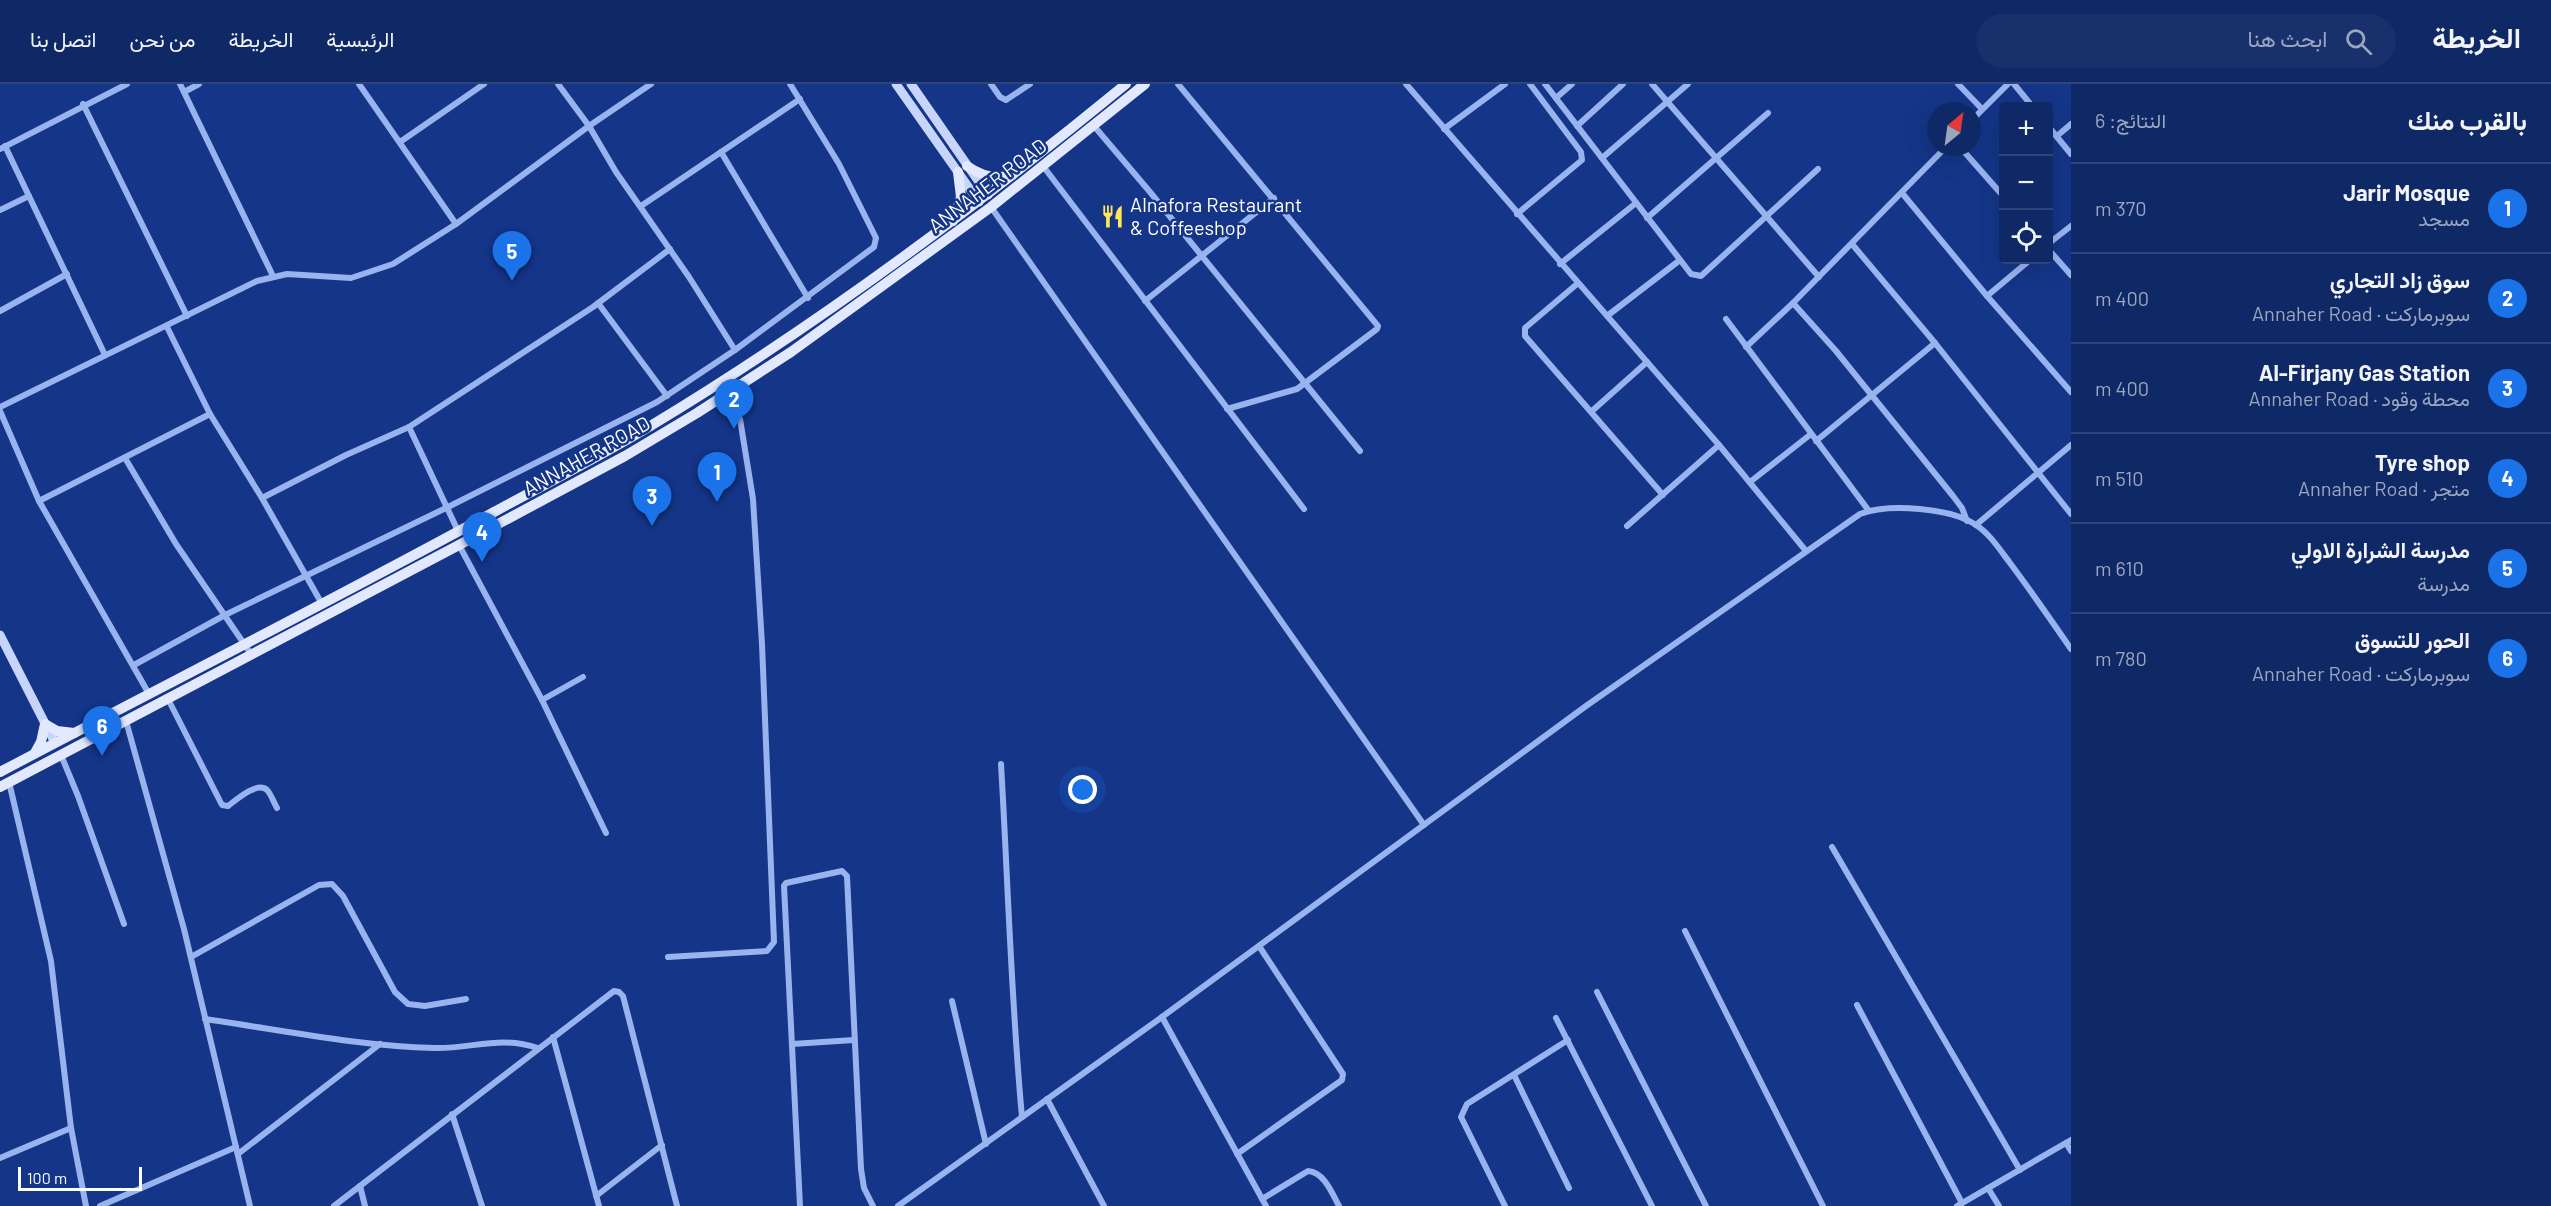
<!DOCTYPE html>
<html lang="ar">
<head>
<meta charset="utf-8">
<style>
	:root { --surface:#0f2866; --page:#18306c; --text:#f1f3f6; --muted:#9ba6bf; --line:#2f447a; --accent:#1a73e8 }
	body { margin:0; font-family:Barlow,Vazirmatn,sans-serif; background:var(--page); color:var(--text); direction:rtl }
	.controls { position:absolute; right:18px; top:18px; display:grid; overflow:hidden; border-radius:6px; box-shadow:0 6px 24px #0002 }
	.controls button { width:54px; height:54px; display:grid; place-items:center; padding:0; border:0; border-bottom:2px solid var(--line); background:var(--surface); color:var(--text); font:30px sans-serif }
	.compass { position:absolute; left:1927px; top:18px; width:54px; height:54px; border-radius:50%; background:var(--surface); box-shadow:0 6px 24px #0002; rotate:29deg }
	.scale { position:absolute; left:18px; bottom:15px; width:124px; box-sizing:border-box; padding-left:6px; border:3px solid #fff; border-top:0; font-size:16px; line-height:21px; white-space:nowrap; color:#fff; -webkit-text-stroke:4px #143588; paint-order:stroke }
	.you { position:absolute; left:1083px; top:706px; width:21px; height:21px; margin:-15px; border:4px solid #fff; border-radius:50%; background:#1a73e8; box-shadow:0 0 0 9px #1a73e833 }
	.badge { display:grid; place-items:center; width:39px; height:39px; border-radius:50%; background:var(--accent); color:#fff; font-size:20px; font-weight:700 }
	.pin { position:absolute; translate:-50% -50px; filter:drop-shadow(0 2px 3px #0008) }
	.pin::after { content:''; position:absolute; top:32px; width:21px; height:18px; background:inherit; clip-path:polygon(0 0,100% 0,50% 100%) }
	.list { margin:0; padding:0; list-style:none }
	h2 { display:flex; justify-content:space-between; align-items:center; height:78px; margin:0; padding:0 24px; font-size:26px }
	h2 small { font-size:20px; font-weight:400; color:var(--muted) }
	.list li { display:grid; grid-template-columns:39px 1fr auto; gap:18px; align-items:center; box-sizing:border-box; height:90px; padding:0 24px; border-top:2px solid var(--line) }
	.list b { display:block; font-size:22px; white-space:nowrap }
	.list p { margin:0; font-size:20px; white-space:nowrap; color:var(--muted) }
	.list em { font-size:20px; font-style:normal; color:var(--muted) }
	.icon { flex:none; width:33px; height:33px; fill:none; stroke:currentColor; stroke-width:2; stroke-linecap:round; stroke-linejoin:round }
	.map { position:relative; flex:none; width:2071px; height:1122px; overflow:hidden; direction:ltr }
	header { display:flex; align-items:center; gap:36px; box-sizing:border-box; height:84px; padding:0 30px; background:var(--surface); border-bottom:2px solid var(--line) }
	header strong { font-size:28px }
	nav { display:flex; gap:33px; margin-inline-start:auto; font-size:21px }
	.search { width:420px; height:54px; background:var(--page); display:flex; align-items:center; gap:15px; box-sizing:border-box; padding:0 21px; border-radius:33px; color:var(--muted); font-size:22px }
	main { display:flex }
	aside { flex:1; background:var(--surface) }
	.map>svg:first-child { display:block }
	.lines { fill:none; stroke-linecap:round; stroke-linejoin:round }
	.minor { stroke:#99b3ef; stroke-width:6 }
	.secondary { stroke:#c7d5fb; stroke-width:9 }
	.primary { stroke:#e2e9ff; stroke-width:10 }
	.labels { text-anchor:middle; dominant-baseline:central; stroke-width:5; stroke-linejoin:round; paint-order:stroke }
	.street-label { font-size:20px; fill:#fff; stroke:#143588 }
	.poi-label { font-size:20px; fill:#fff; stroke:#143588; text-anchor:start }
</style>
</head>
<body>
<header>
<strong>الخريطة</strong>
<div class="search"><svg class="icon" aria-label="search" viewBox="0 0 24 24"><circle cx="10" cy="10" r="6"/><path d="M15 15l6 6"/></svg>ابحث هنا</div>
<nav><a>الرئيسية</a><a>الخريطة</a><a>من نحن</a><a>اتصل بنا</a></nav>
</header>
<main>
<aside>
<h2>بالقرب منك<small>النتائج: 6</small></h2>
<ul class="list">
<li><span class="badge">1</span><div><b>Jarir Mosque</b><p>مسجد</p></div><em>370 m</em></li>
<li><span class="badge">2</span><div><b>سوق زاد التجاري</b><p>سوبرماركت · Annaher Road</p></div><em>400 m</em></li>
<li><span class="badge">3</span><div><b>Al-Firjany Gas Station</b><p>محطة وقود · Annaher Road</p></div><em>400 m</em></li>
<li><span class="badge">4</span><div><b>Tyre shop</b><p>متجر · Annaher Road</p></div><em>510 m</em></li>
<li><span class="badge">5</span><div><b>مدرسة الشرارة الاولي</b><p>مدرسة</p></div><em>610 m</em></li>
<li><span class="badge">6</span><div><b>الحور للتسوق</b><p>سوبرماركت · Annaher Road</p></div><em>780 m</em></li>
</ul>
</aside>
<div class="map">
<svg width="2071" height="1122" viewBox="0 0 2071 1122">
	<rect width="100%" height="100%" fill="#143588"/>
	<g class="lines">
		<g class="minor">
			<path d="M180 0 273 192"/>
			<path d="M359 0 456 140"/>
			<path d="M558 0 589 42 616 88 689 193 735 266"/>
			<path d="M991 0 1000 13 1006 16 1030 0"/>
			<path d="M1178 0 1378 242 1377 245 1297 305 1227 325"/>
			<path d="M1406 0 1719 361 1806 467"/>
			<path d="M1545 0 1691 190 1701 192 1818 85"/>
			<path d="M1652 0 1819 193"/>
			<path d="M1958 0 1982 25"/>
			<path d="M2014 0 2032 22"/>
			<path d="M184 8 199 0"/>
			<path d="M1556 14 1572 0"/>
			<path d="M83 20 187 232"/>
			<path d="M1972 36 2008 0"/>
			<path d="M1094 42 1150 108 1360 367"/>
			<path d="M1577 42 1623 0"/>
			<path d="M2048 42 2071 70"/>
			<path d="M1444 45 1505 0"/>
			<path d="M2057 52 2071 40"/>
			<path d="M400 58 484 0"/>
			<path d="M5 62 105 271"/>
			<path d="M1960 63 2004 113"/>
			<path d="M0 65 127 0"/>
			<path d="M721 68 808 214"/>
			<path d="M1602 74 1688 0"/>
			<path d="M1043 82 1304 425"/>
			<path d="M1902 109 1987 212"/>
			<path d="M641 122 800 15"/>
			<path d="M991 123 1424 741"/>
			<path d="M0 126 29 112"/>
			<path d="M1517 130 1582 76 1581 68 1530 0"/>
			<path d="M1647 134 1768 29"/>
			<path d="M1852 160 1935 259 2071 430"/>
			<path d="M2048 160 2071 142"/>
			<path d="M2048 165 2071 191"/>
			<path d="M2030 176 1987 212 2071 308"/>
			<path d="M1560 180 1636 119"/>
			<path d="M1577 200 1525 244V252L1663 411"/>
			<path d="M1145 217 1274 114"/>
			<path d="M598 219 667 312"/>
			<path d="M1793 219 1836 267 1953 412 1962 424 1967 437"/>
			<path d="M0 227 67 190"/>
			<path d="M1607 232 1680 176"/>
			<path d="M1726 235 1869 427"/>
			<path d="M167 243 210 330 262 414 322 520"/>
			<path d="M1746 263 1793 219 1946 63"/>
			<path d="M0 323 257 197 287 190 351 194 393 180 456 140 589 42 651 0"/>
			<path d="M0 327 39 417 149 610"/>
			<path d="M1592 327 1647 278"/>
			<path d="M409 343 458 447"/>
			<path d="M1816 357 1935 259"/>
			<path d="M125 374 176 460 251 570"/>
			<path d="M1750 398 1811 350"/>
			<path d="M262 414 346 371 409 343 593 223 670 165"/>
			<path d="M39 417 210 330"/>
			<path d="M1976 441 2071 361"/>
			<path d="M1627 442 1719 361"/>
			<path d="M459 461 542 616 606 749"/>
			<path d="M134 581 225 531 448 423 657 318 735 266 874 163 876 154 839 80 790 0"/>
			<path d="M168 615 222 721 228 722C236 716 257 697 267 706 271 710 274 719 277 724"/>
			<path d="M542 616 583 593"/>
			<path d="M126 637 184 845 250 1122"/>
			<path d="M61 671 78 712 124 840"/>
			<path d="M1001 680C1008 798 1011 916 1022 1033"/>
			<path d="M9 698 51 877 71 1044 86 1122"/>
			<path d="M1832 763 2020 1086"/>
			<path d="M1685 847 1823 1122"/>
			<path d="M191 873 319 801 332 800 343 812 395 908 408 920 425 922 466 915"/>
			<path d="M668 873 767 867 774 858 762 560 753 415 740 335 727 310"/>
			<path d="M1597 908 1706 1122"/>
			<path d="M952 917 986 1060"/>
			<path d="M1857 921 1962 1119"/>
			<path d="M1162 933 1266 1122"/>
			<path d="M1556 934 1652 1122"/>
			<path d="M205 935C281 946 357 962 434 964 473 965 498 951 538 964"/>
			<path d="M553 953 599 1122"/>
			<path d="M792 960 854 956"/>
			<path d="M1514 991 1569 1104"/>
			<path d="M1047 1015 1104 1122"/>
			<path d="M452 1030 482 1122"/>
			<path d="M2066 1059 2071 1067"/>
			<path d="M238 1070 380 960"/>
			<path d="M1237 1070 1342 996 1343 990 1259 862"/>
			<path d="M0 1074 71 1044"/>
			<path d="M360 1102 365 1122"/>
			<path d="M1988 1104 1999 1122"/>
			<path d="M596 1112 662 1061"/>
			<path d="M1262 1115 1308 1087C1324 1088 1332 1109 1339 1122"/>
			<path d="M100 1122 236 1063"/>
			<path d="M334 1122 614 907 619 908 623 912 677 1122"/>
			<path d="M800 1122 784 802 786 799 842 787 847 792 861 1085 864 1104 873 1122"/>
			<path d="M898 1122 1162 933 1586 622 1860 430C1889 419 1951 424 1976 441 1990 450 2000 466 2010 479 2031 507 2051 536 2071 565"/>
			<path d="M1505 1122 1461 1033 1467 1020 1568 956"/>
			<path d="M1957 1122 2071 1056"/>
		</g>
		<g class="secondary">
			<path d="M896 0 979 118"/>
			<path d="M911 0 988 111"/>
			<path d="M0 551 55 659"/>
		</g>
		<g class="primary">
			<path d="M967 82C981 92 995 96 1012 91"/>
			<path d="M953 137 961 113 958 88"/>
			<path d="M35 669 41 658 45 640 57 647 74 649"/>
			<path d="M0 688C165 601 331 517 494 428 547 399 601 372 652 341 819 240 975 124 1126 0"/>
			<path d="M0 703 459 461 625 372 697 329 791 268 991 123 1145 0"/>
		</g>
	</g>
	<defs>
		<symbol id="restaurant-bare" viewBox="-9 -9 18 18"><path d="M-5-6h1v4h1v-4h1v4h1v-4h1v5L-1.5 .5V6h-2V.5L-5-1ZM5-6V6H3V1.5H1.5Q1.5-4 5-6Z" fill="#ffe858" stroke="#143588" stroke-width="2.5" paint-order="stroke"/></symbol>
	</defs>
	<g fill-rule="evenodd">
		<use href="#restaurant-bare" x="1096" y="116" width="33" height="33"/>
	</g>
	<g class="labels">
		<g class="street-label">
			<text transform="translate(987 101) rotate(-37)">ANNAHER ROAD</text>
			<text transform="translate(586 371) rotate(-29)">ANNAHER ROAD</text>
		</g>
		<g class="poi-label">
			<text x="1130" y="120">Alnafora Restaurant<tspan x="1130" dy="23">&amp; Coffeeshop</tspan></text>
		</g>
	</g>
</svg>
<div class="controls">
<button>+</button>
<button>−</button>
<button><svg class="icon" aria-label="locate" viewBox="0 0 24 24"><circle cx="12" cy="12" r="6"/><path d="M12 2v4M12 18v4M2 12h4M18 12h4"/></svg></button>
</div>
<svg class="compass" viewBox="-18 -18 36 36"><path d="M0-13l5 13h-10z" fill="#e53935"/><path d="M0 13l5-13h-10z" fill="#9ba6bf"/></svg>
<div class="scale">100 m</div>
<div class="you"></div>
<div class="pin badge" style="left:717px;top:418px">1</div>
<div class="pin badge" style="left:734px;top:345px">2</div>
<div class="pin badge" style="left:652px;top:442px">3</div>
<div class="pin badge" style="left:482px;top:478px">4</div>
<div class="pin badge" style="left:512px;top:197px">5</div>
<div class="pin badge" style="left:102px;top:672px">6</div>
</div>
</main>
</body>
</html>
